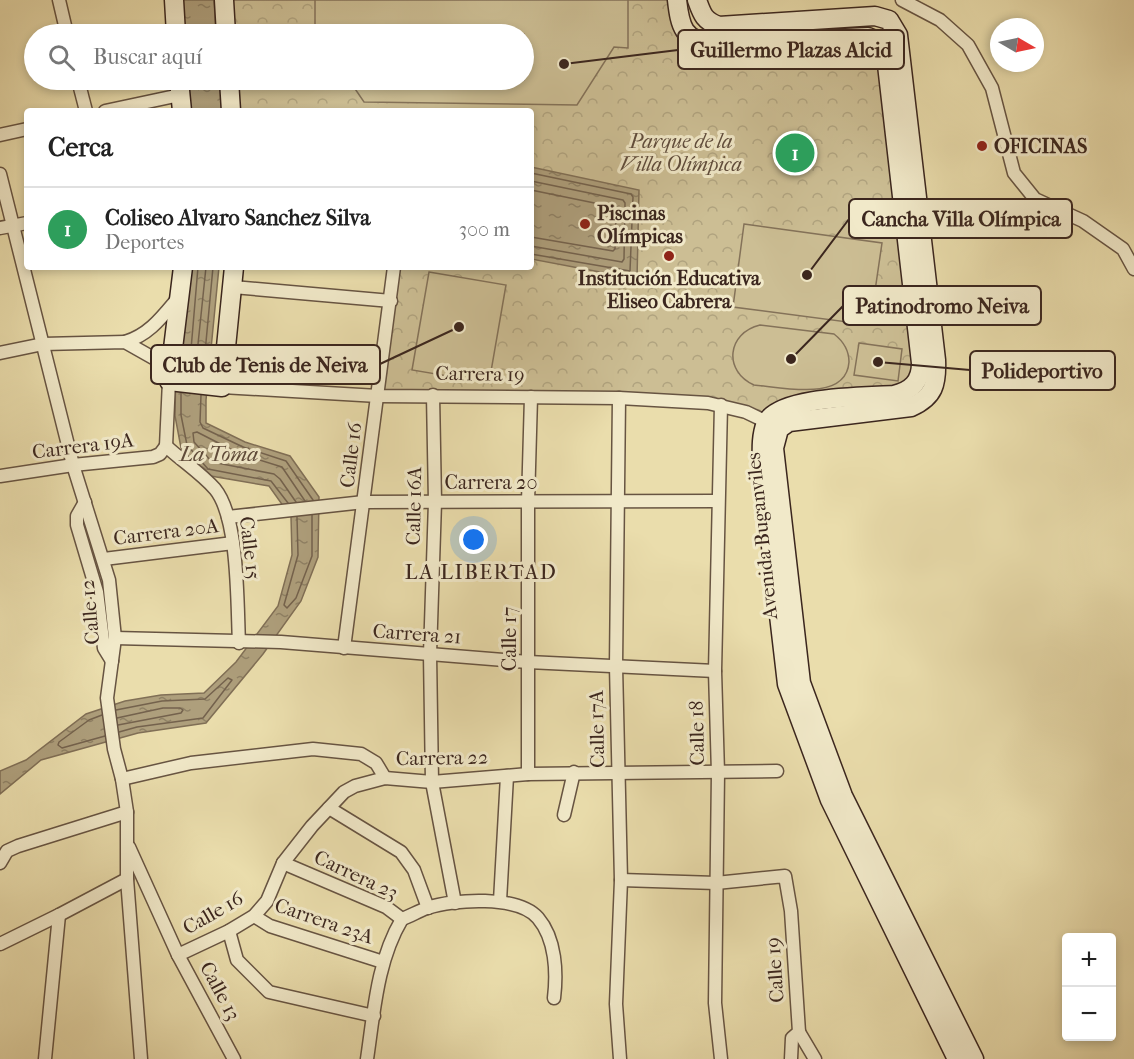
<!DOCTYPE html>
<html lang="es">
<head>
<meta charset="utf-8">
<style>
	:root { --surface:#fff; --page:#f2f2f2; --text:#222; --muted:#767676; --line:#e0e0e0; --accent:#ea580c }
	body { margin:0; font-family:"IM FELL French Canon",serif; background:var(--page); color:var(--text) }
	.controls { position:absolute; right:18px; bottom:18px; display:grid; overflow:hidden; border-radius:6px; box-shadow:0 3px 9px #0003 }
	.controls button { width:54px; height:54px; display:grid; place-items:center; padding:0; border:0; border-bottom:2px solid var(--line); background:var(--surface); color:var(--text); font:30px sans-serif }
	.compass { position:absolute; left:990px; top:18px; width:54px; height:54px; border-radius:50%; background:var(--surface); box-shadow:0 3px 9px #0003; rotate:99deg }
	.you { position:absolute; left:474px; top:540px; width:21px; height:21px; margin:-15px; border:4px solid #fff; border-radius:50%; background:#1a73e8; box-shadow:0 0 0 9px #1a73e833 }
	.badge { display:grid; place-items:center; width:39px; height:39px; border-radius:50%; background:var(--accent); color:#fff; font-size:20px; font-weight:700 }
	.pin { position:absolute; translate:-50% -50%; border:3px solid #fff; box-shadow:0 2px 6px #0006 }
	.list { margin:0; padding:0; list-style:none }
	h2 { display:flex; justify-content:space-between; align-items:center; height:78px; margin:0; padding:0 24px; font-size:26px }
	h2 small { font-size:20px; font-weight:400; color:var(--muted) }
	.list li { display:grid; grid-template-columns:39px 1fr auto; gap:18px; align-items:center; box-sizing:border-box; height:84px; padding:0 24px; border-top:2px solid var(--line) }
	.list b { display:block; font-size:22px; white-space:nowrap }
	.list p { margin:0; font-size:20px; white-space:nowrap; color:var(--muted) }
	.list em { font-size:20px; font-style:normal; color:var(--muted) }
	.icon { flex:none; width:33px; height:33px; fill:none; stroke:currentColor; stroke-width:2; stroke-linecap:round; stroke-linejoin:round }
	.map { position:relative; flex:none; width:1134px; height:1059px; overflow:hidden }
	.search { position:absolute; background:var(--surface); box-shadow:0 3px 9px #0003; left:24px; top:24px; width:510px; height:66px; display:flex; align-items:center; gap:15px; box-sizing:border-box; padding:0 21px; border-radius:33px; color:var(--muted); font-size:22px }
	.panel { position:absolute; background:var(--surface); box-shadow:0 3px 9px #0003; left:24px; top:108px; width:510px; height:162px; border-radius:6px }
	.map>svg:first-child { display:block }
	.forest { fill:url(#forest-crowns); stroke:#847259; stroke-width:1.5 }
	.garden { fill:#ccbe94; stroke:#847259; stroke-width:1.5 }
	.water { fill:url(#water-ripples); stroke:#806f56; stroke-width:1.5 }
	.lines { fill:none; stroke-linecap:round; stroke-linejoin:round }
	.shore { stroke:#74624d; stroke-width:1.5 }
	.minor-casing { stroke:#675442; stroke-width:15 }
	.secondary-casing { stroke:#3b261e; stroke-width:21 }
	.minor { stroke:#f1e9c9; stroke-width:12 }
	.secondary { stroke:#f1e9c9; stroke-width:18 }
	.poi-dot { fill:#8f2418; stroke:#f1e9c9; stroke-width:2 }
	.labels { text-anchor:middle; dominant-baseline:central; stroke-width:6; stroke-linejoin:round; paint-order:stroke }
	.park-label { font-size:20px; font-style:italic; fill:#5f4c3c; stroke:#f1e9c9 }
	.poi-label { font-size:20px; font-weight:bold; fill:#3b261e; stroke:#f1e9c9; text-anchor:start }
	.street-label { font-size:20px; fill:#3b261e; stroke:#f1e9c9 }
	.water-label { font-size:21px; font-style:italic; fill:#5e4a3a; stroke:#f1e9c9 }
	.neighbourhood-label { font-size:21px; letter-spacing:1.5px; fill:#3b261e; stroke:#f1e9c9 }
	.leader { fill:none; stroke:#3b261e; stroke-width:2 }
	.callout-dot { fill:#3b261e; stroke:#f1e9c9; stroke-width:2 }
	.callout { fill:#f1e9c9; stroke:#3b261e; stroke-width:2 }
	.callout-label { font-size:21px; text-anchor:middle; font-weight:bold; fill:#3b261e }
</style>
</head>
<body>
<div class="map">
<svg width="1134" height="1059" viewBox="0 0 1134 1059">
	<defs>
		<pattern id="forest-crowns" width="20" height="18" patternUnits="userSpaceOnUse" patternTransform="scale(1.5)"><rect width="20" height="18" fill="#ccbe94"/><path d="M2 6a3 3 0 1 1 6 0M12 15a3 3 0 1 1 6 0" fill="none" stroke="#b0a37f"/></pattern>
		<pattern id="water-ripples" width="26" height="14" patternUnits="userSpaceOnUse" patternTransform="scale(1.5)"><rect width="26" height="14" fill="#ae9f7c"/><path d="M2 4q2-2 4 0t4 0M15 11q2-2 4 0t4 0" fill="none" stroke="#8f8165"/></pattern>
	</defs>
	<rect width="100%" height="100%" fill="#eaddac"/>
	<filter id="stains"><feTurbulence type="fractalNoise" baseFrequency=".00333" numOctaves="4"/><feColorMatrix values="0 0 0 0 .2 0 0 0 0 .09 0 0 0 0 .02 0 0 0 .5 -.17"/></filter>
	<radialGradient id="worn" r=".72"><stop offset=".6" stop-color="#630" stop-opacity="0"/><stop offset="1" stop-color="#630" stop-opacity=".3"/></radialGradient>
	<path class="forest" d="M225 0H677L692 39 877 41 917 382 767 421 721 405 378 396 394 267H531V111H234L231 80H524V34H228Z"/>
	<g class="garden">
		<path d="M315 0H628V48L614 47 577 105 364 102 349 80H524V34H320L315 27Z"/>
		<path d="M744 224 882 243 870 325 733 307Z"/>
		<path d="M429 272 506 285 489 383 412 370Z"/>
		<path d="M760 325 834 334C843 341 849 350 849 362 846 403 781 387 754 385 723 371 727 333 760 325Z"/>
		<path d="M859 343 902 349 898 381 854 375Z"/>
	</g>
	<g class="water">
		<path d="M181 0H214L216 34H184Z"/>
		<path d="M187 80H220L222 111H189Z"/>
		<path d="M531 167 639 190 637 279 531 259Z"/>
		<path d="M185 267H219L206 400V423L245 442 290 456 319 497 318 557 301 601 263 654 206 723 138 733 41 760 0 794V771L26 760 86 714 125 701 161 695 204 693 236 662 278 606 292 555 291 517 269 486 205 475 181 448 175 416 176 359Z"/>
	</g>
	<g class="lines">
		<g class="shore">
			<path d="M531 173 631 194 633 197 630 271 531 254"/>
			<path d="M531 181 623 200 625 203 624 259 622 262 531 246"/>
			<path d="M531 190 614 207 616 210 615 249 613 251 531 237"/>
			<path d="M189 373 198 267"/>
			<path d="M195 373 206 267"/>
			<path d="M203 374 213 267"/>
			<path d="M181 393V415L187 445 208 469 271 481 288 503"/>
			<path d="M201 395 200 422 203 428 243 447 286 461 313 500"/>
			<path d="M296 502 280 479 274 474 212 462 194 442 193 433 197 432 240 454 282 467 305 501"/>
			<path d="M297 517 298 555 284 605 287 608 296 598 312 556V515"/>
			<path d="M116 710 162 701 205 699 228 678 232 680 203 718 137 727 119 732"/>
			<path d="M102 715 89 720 59 742 58 745 62 748 105 736"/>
			<path d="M117 718 163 708H180L183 710 181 713 118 725"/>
		</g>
		<defs>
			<g id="minor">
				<path d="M59 0 67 34"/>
				<path d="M902 0 940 20 968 45 992 88 1014 173 1035 199 1083 221 1123 249 1134 269"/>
				<path d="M78 80 86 111"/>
				<path d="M105 111 180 95"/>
				<path d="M0 135 27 129"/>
				<path d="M0 174 73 465 109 580 115 638 107 698 114 749 122 779 127 812V879L141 1059"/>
				<path d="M0 228 27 223"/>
				<path d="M233 287 391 301"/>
				<path d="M125 342C149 335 162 317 178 298"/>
				<path d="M0 353 43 344 125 342 171 368"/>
				<path d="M222 387 378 396 619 398 708 403 746 412 773 425"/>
				<path d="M433 395 435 502 430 654 432 782 455 903"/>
				<path d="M619 398 616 666 621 880 616 1004 620 1059"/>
				<path d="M721 405 715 671 718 773 715 1003 721 1059"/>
				<path d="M166 446C182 461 201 473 215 489 239 518 237 604 239 643"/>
				<path d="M166 446 169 381"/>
				<path d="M0 476 73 465 153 457 160 454 166 446"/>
				<path d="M85 502 77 516V525L97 592 104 648 112 661"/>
				<path d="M228 517 364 502 718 501"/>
				<path d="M104 559 233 543"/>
				<path d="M115 638 281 642 528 662 715 671"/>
				<path d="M344 648 394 267"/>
				<path d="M528 774V502L531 397"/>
				<path d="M122 779 191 763 313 749 361 754 376 763 385 778"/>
				<path d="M329 808 401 852 414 870 428 908"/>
				<path d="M564 815 574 772"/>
				<path d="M129 847 178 955 234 1059"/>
				<path d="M0 863 7 851 18 846 127 812"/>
				<path d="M283 863 386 907 402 919"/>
				<path d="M621 880 716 883 785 876 791 911 799 1032 792 1038 791 1059"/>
				<path d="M500 901 507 776"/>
				<path d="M254 916 270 926 383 962"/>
				<path d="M402 919C410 916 419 911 427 908 454 899 518 895 538 918 556 939 557 973 554 998"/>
				<path d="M229 931 237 960 269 992 374 1016"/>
				<path d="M0 944 59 915 127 879"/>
				<path d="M178 955 229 931 254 916 267 901 283 863 312 826 344 792 355 786 385 778 432 782 528 774 777 771"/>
				<path d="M799 1032 815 1059"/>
				<path d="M45 1059 59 915"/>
				<path d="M367 1059C374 1012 377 961 402 919"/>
			</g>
			<g id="secondary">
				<path d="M174 0 176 34"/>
				<path d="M224 0 226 34"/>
				<path d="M677 0C680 26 683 41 713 44L868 37C879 41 883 45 886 56L921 363C921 382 911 391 894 395 866 397 778 396 766 423 760 438 762 454 762 469L787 684 830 800 957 1059"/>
				<path d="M697 0C702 14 704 21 719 26L875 16 889 20 898 35 936 360C937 384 934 397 911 407L789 422 779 429 774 448 801 683 843 796 974 1059"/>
				<path d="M179 80 182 111"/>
				<path d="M229 80 231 111"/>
				<path d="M183 267 169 381 222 387 234 267"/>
			</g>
		</defs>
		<use href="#minor" class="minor-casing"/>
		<use href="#secondary" class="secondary-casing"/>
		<use href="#minor" class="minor"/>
		<use href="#secondary" class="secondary"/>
	</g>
	<g class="poi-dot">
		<circle cx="982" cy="146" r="6"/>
		<circle cx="585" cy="224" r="6"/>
		<circle cx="669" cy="256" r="6"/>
	</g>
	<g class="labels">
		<g class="park-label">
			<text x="681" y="141">Parque de la<tspan x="681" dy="23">Villa Olímpica</tspan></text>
		</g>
		<g class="poi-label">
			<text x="994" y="146">OFICINAS</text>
			<text x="597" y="213">Piscinas<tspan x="597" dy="23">Olímpicas</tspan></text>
			<text x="669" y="278" text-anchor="middle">Institución Educativa<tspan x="669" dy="23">Eliseo Cabrera</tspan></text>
		</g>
		<g class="street-label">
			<text transform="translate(480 374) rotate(1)">Carrera 19</text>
			<text transform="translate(83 446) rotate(-7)">Carrera 19A</text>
			<text transform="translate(351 455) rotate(-83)">Calle 16</text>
			<text x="491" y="482">Carrera 20</text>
			<text transform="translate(414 506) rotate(-89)">Calle 16A</text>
			<text transform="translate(166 532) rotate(-7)">Carrera 20A</text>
			<text transform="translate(762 536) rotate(-96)">Avenida Buganviles</text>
			<text transform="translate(250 548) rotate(83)">Calle 15</text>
			<text transform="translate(90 612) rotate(-95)">Calle 12</text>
			<text transform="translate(417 634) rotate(4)">Carrera 21</text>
			<text transform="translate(509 639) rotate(-90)">Calle 17</text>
			<text transform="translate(597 729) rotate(-91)">Calle 17A</text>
			<text transform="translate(697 733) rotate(-91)">Calle 18</text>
			<text transform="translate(442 758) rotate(-1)">Carrera 22</text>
			<text transform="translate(356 875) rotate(25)">Carrera 23</text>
			<text transform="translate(213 913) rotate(-30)">Calle 16</text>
			<text transform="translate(324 921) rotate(19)">Carrera 23A</text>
			<text transform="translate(775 970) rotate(-94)">Calle 19</text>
			<text transform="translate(220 991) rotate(62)">Calle 13</text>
		</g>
		<g class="water-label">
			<text x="219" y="454">La Toma</text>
		</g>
		<g class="neighbourhood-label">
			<text x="481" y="572">LA LIBERTAD</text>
		</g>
	</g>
	<path class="leader" d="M564 64L678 50M807 275L849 219M791 359L843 306M459 327L380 364M878 362L970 370"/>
	<g class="callout-dot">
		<circle cx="564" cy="64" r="6"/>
		<circle cx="807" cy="275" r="6"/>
		<circle cx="791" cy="359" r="6"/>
		<circle cx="459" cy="327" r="6"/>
		<circle cx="878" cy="362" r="6"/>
	</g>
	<g class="callout">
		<rect x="678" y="30" width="226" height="39" rx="6"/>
		<rect x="849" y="199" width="223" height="39" rx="6"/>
		<rect x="843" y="286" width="198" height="39" rx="6"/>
		<rect x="151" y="345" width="229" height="39" rx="6"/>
		<rect x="970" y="351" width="145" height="39" rx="6"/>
	</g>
	<g class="callout-label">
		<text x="791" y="57">Guillermo Plazas Alcid</text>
		<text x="961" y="226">Cancha Villa Olímpica</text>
		<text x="942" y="313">Patinodromo Neiva</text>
		<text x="265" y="372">Club de Tenis de Neiva</text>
		<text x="1042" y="378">Polideportivo</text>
	</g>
	<rect width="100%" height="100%" filter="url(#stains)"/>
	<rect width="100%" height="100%" fill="url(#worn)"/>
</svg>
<div class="controls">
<button>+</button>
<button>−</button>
</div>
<svg class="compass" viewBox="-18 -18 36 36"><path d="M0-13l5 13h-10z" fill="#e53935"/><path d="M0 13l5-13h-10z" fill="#767676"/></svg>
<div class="you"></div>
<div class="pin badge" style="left:795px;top:153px;background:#2e9e5b">1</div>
<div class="search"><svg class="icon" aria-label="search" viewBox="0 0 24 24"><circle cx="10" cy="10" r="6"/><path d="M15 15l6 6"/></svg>Buscar aquí</div>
<section class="panel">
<h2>Cerca<small></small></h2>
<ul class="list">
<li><span class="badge" style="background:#2e9e5b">1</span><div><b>Coliseo Alvaro Sanchez Silva</b><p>Deportes</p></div><em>300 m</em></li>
</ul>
</section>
</div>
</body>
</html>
